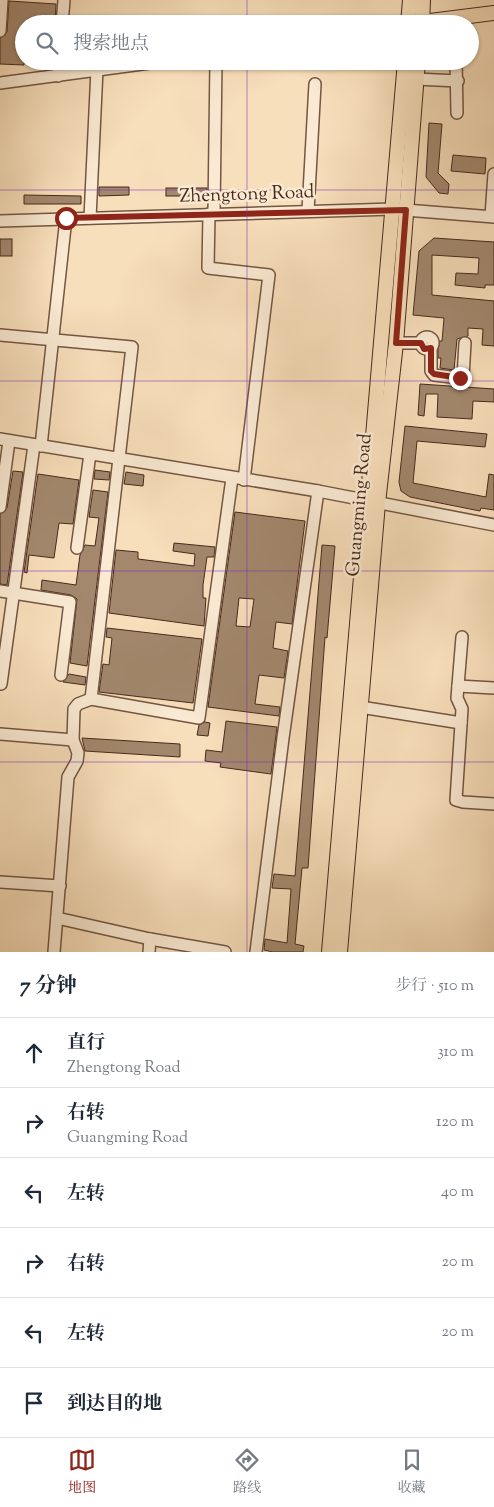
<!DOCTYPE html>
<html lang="zh">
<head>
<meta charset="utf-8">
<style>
	:root { --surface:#fff; --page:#f2f2f3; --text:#1f2937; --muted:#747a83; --line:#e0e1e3; --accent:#8f2418 }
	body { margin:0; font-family:"Sorts Mill Goudy","Noto Serif SC",serif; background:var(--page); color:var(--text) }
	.stop { position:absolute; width:15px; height:15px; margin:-11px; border:4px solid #8f2418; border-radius:50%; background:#fff }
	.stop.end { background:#8f2418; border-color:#fff; box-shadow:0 1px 5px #0008 }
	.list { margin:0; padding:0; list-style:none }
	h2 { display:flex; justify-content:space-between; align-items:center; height:65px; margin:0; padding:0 20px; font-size:21px }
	h2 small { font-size:16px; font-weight:400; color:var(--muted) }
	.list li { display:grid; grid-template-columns:32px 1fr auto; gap:15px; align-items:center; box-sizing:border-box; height:70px; padding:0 20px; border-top:1px solid var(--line) }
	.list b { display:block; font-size:19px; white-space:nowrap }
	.list p { margin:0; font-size:16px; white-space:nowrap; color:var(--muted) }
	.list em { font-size:16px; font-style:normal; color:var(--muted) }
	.icon { flex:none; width:28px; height:28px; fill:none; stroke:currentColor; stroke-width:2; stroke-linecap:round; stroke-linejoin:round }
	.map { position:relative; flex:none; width:494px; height:952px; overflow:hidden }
	.search { position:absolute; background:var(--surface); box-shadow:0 1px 4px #0004; left:15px; right:15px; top:15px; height:55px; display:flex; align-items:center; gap:12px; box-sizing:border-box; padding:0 18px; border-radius:28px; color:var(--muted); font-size:19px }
	.sheet { height:485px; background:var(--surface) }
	nav { display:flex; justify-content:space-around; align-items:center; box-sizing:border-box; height:70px; border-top:1px solid var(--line); background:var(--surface); font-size:14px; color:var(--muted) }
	nav a { display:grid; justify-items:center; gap:2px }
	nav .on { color:var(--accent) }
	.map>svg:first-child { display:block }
	.building { fill:#a3886e; stroke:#47291b; fill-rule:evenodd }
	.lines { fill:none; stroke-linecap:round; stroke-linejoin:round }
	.minor-casing { stroke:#735643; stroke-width:14 }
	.major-casing { stroke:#47291b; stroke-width:16 }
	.minor { stroke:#faead3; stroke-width:11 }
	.major { stroke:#f8dfbb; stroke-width:14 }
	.route { stroke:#8f2418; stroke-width:6 }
	.grid { fill:none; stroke:#7b2cbf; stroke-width:1; stroke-opacity:0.55 }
	.labels { text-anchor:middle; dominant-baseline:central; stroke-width:5; stroke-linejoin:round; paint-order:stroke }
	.street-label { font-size:19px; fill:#47291b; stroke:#faead3 }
</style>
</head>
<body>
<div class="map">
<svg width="494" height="952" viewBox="0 0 494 952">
	<rect width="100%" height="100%" fill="#f8dfbb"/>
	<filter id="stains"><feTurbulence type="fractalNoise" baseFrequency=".004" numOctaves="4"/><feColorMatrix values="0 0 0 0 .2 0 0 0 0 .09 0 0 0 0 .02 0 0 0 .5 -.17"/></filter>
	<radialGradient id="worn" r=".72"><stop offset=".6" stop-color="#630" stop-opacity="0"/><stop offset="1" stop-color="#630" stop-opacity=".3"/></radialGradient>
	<g class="building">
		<path d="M9 1 56 4 55 24H24V65L0 64V38L7 32Z"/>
		<path d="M32 61H51V67L32 66Z"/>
		<path d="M429 123 442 124 438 173 449 184 448 194 439 193 426 177Z"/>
		<path d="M453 155 486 158 485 174 451 171Z"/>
		<path d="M99 187H129V195L99 196Z"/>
		<rect x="166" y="188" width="41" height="8"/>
		<path d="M24 195 81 196V204H24Z"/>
		<path d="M434 238 494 242V285H485V288L455 285 456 273 478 274 479 258 432 255V295L494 301V346L482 345 483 329 468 328V336L457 339 454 370 440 368 441 358H438V341H442L444 318 413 315 419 251Z"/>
		<rect x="0" y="239" width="12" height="17"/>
		<path d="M420 384 494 389V402L473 401 472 419 437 417 438 394H426L424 416 418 415Z"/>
		<path d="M405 426 487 434 485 447 417 441 413 483 486 497 489 474 494 475V510L481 508 480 511 410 497 401 491 399 482Z"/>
		<path d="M95 470 110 472 109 480 94 479Z"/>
		<path d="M13 471 23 472 7 585 0 584V514L7 508Z"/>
		<path d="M126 472 144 475 143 486 124 484Z"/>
		<path d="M38 474 79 480 73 524 59 523 54 558 29 555 27 573 24 572Z"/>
		<path d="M93 490 108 492 87 666 70 663 77 599 71 595 41 590 42 580 76 585 80 555 85 545 95 546 99 518 89 517Z"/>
		<path d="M235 512 305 521 292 624 276 622 273 648 288 651 284 678 259 675 255 704 280 707 279 716 208 707ZM239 598 254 599 250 627 236 626Z"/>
		<path d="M174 543 215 547 214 557H207L203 585V598H206L204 626 109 613 116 550 138 552V559L194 566 195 554 173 551Z"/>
		<path d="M322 545 335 546 327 638 325 637 308 868H302L295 944 304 946 303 952H273L264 950 265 939 287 943 291 889 272 888 274 874 295 876Z"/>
		<path d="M107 628 202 639 193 703 99 692 103 664 109 665 112 638 106 637Z"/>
		<path d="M69 674 86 677 85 685 63 682Z"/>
		<path d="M226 721 277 727 271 774 220 767 221 763 205 761 206 750 222 752Z"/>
		<path d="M205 722 210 723 208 736 197 735 199 725Z"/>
		<path d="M82 738 180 744V757L85 751Z"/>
	</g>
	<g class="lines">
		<defs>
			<g id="minor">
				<path d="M62 24 64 0"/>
				<path d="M0 31 2 0"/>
				<path d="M456 61 457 113"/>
				<path d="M58 76 59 61"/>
				<path d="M416 79 458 81"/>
				<path d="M0 83 165 61"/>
				<path d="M308 211 315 84"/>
				<path d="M214 213 216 61"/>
				<path d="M209 214 208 268 269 275 244 480"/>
				<path d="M491 216 494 174"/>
				<path d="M90 218 97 69"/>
				<path d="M0 221 393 209 494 217"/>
				<path d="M0 335 132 347 91 699 199 718 232 478"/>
				<circle cx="427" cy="343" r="6"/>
				<path d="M396 343H421"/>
				<path d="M431 348V371L434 375 460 378 463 377 465 343"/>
				<path d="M0 439 318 491 494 525"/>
				<path d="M41 446 66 218"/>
				<path d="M0 507 9 441"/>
				<path d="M77 548 90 454"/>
				<path d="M0 591 70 602 61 675"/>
				<path d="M462 637 457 698 462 709 456 800 463 802 494 804"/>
				<path d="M1 684 34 445"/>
				<path d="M458 686 494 688"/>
				<path d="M354 706 461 723"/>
				<path d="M0 734 73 740"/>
				<path d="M0 882 60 886"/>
				<path d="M57 918 150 939 225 952"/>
				<path d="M54 952 68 777 77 761 78 753 73 740 74 709 78 704 91 699"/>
				<path d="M149 952 150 939"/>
				<path d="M256 952 283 738 318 491"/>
			</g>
			<g id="major">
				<path d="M422 22 494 13"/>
				<path d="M408 24 410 0"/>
				<path d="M422 24 423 0"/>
				<path d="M329 952 405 61"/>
				<path d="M340 952 378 503 396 343 418 61"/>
			</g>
		</defs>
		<use href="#minor" class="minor-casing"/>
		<use href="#major" class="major-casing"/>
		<use href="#minor" class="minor"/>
		<use href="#major" class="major"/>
	</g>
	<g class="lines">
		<path class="route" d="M66 218 406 210 396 343H421L424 349 431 348V371L434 374 460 378"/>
	</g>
	<path class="grid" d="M247 0V24M247 61V952M0 190H494M0 381H494M0 571H494M0 762H494"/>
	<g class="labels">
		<g class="street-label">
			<text transform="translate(247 195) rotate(-2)">Zhengtong Road</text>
			<text transform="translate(360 505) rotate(-85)">Guangming Road</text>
		</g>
	</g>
	<rect width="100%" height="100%" filter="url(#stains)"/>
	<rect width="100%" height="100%" fill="url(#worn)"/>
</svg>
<div class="stop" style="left:66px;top:218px"></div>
<div class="stop end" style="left:460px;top:378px"></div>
<div class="search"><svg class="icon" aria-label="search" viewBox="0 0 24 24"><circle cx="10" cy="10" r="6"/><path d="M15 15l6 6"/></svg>搜索地点</div>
</div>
<section class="sheet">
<h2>7 分钟<small>步行 · 510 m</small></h2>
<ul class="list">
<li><svg class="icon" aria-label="ahead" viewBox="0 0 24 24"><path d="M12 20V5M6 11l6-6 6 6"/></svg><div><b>直行</b><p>Zhengtong Road</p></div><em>310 m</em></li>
<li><svg class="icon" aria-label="right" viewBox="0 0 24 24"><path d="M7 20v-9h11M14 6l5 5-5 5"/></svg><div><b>右转</b><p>Guangming Road</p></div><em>120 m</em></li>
<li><svg class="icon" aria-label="left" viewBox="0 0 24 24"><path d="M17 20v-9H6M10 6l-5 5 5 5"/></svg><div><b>左转</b></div><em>40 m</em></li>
<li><svg class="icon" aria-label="right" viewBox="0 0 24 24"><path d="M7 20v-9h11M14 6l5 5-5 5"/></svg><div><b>右转</b></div><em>20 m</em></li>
<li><svg class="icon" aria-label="left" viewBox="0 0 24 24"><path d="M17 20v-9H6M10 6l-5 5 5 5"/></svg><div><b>左转</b></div><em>20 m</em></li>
<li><svg class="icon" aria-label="arrive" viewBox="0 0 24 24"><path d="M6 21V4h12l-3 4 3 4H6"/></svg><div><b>到达目的地</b></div></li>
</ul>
</section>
<nav>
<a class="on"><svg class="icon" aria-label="map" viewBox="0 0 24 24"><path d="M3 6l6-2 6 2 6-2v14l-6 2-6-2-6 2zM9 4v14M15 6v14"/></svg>地图</a>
<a><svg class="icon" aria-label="directions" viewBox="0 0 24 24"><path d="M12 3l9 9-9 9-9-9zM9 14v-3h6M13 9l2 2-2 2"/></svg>路线</a>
<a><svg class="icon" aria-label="saved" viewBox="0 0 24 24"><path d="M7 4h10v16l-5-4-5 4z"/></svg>收藏</a>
</nav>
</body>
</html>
